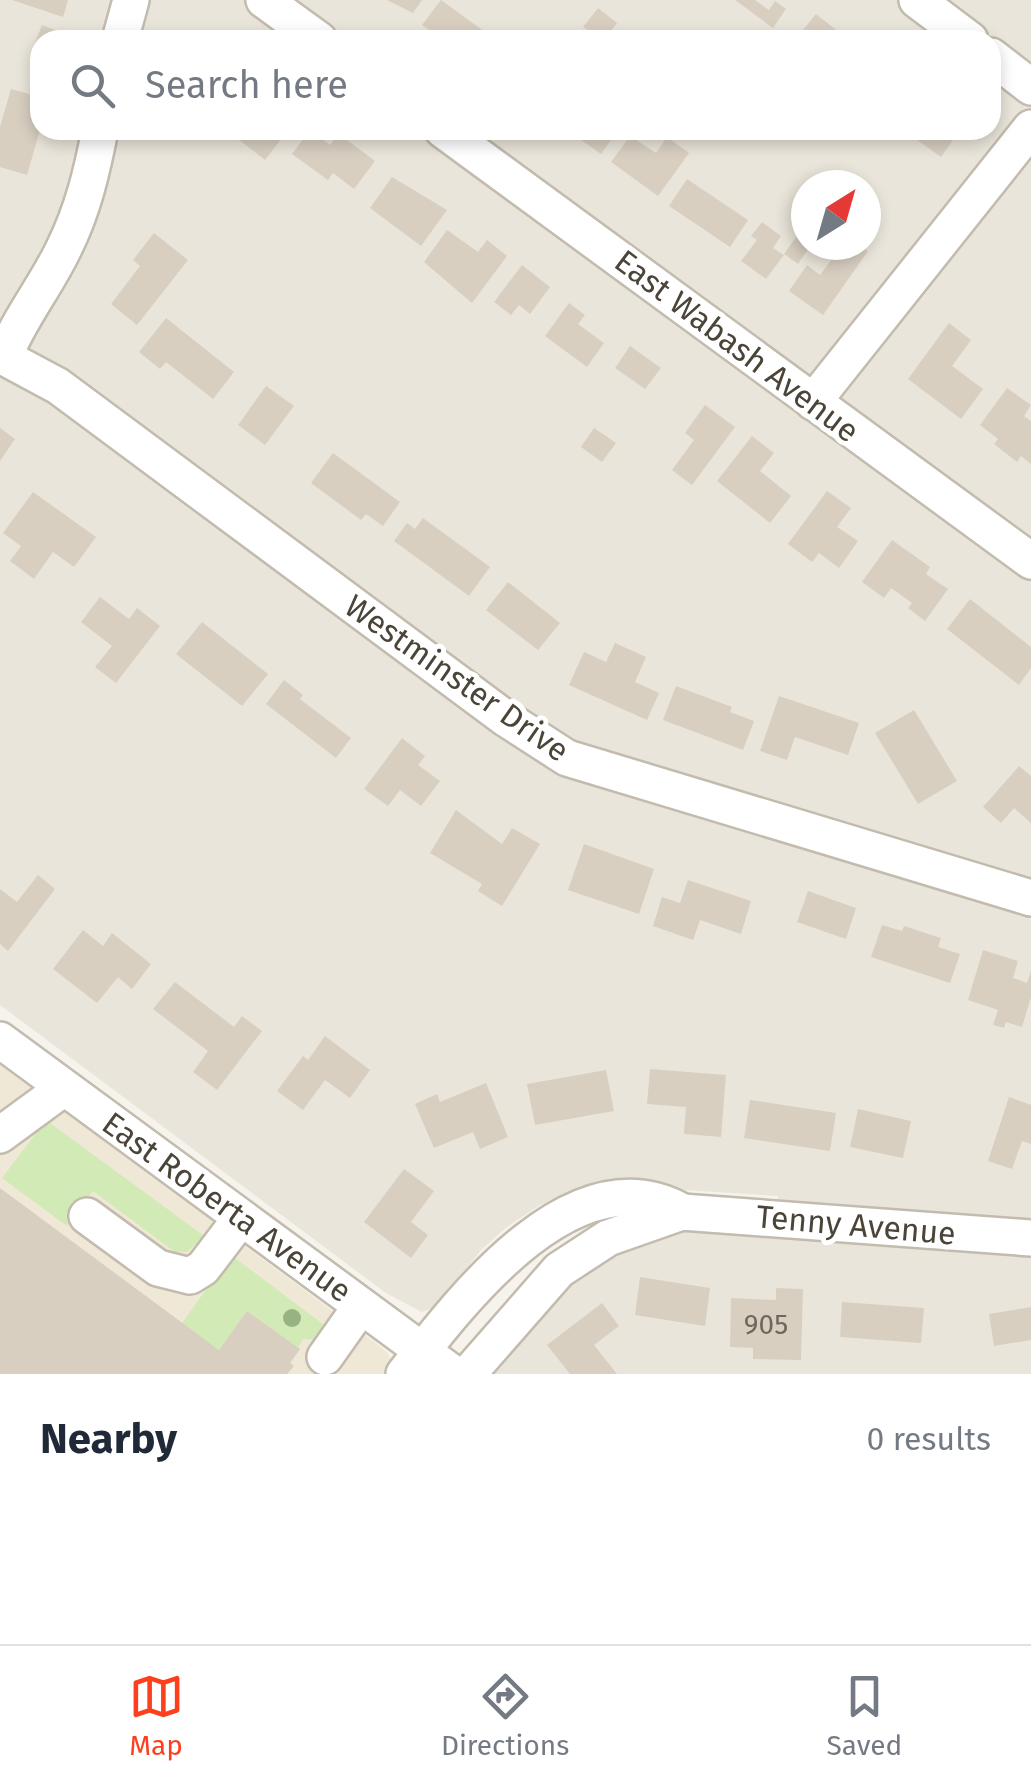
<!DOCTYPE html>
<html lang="en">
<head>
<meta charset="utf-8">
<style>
	:root { --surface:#fff; --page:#f6f6f7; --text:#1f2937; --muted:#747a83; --line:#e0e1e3; --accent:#fc3f1d }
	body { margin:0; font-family:"Fira Sans",sans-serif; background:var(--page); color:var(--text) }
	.compass { position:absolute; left:791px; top:170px; width:90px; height:90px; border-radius:50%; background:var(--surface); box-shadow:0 5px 15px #0003; rotate:37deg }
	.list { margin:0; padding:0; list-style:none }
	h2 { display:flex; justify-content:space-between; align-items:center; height:130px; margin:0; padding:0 40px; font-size:42px }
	h2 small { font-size:32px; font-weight:400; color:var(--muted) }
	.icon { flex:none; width:55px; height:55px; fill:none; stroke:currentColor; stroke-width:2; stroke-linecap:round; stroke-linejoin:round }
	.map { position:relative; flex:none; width:1031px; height:1374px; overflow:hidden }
	.search { position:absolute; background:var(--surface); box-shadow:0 5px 15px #0003; left:30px; right:30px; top:30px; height:110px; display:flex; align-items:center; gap:25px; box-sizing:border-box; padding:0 35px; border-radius:30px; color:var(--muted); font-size:38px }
	.sheet { height:270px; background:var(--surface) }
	nav { display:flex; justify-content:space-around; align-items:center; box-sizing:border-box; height:140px; border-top:2px solid var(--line); background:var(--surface); font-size:28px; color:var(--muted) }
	nav a { display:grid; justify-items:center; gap:5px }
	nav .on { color:var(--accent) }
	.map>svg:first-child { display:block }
	.residential { fill:#eae5da; fill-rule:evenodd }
	.education { fill:#efe8d6 }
	.green { fill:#d2eab5 }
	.building { fill:#d8cfc1 }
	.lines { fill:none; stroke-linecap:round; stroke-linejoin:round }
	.minor-casing { stroke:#c2bbae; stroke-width:40 }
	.minor { stroke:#fff; stroke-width:35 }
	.tree { fill:#97b381 }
	.labels { text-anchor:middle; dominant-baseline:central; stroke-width:10; stroke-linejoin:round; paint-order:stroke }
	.number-label { font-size:28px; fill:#6e675b }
	.street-label { font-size:32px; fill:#4b4439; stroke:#fff }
</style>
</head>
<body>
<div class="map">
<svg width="1031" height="1374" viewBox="0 0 1031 1374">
	<rect width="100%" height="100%" fill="#f6f3ec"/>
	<path class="residential" d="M0 0H1031V1374H486L592 1261 675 1229 774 1234 778 1196 619 1186 584 1188 540 1205 507 1227 482 1249 436 1306 422 1312 386 1293 0 1005ZM40 40H991V130H40ZM806 185H866V245H806Z"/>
	<path class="education" d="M0 1064 373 1341 388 1353 391 1362 385 1374H0Z"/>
	<g class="green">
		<path d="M46 1120 204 1236 187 1252H175L93 1191 67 1226 2 1178Z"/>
		<path d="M231 1255 328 1328 317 1340 303 1339 298 1348 247 1311 219 1350 182 1323Z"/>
	</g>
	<g class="building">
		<path d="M12 0H68L63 17Z"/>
		<path d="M387 0H422L413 13Z"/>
		<path d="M441 0 496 40H444L422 25Z"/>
		<path d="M735 0H755L769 10 775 1 786 9 773 28Z"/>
		<path d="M598 8 617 23 604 40 583 27Z"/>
		<path d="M816 14 849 40H795Z"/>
		<path d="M42 25 66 34 64 40H40V51L33 48Z"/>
		<path d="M11 89 40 97V130L27 175 0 167V127Z"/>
		<path d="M239 130H288L265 160 234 136Z"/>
		<path d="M310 130 330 145 339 134 375 161 354 189 333 173 328 180 292 154Z"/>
		<path d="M567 130H618L601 154Z"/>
		<path d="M903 130H960L941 157Z"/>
		<path d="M630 136 656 153 667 137 689 153 658 196 611 162Z"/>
		<path d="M392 177 447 210 421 246 370 208Z"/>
		<path d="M687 179 748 220 730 247 669 206Z"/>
		<path d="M762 222 781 236 773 248 784 255 766 279 741 261 757 240 751 236Z"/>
		<path d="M447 230 478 252 487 240 507 256 472 303 424 262Z"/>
		<path d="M154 233 188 260 137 325 111 304 140 266 133 260Z"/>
		<path d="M799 233 811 245 798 264 784 254Z"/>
		<path d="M842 245H859L868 251 823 315 789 291 807 265 820 275Z"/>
		<path d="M522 265 550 287 530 314 519 305 511 315 494 302Z"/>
		<path d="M569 303 585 315 578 324 604 343 587 367 545 336Z"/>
		<path d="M166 318 234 372 213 399 166 362 160 369 139 352Z"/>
		<path d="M949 323 971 340 952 366 983 389 961 419 908 379Z"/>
		<path d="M630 346 661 368 645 389 615 368Z"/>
		<path d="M266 386 294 406 265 445 238 425Z"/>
		<path d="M1007 388 1031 405 1024 416 1031 421V464L1021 456 1017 462 994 444 998 439 980 425Z"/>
		<path d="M705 405 735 427 692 485 672 470 694 440 685 433Z"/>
		<path d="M0 428 15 439 0 461Z"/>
		<path d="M594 428 616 443 602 462 581 447Z"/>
		<path d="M752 436 774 453 760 471 791 496 770 523 717 481Z"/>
		<path d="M333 453 400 502 383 526 366 514 361 520 311 483Z"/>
		<path d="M827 491 851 508 837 527 858 541 839 568 819 553 812 562 788 544Z"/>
		<path d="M33 492 96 537 74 567 53 552 34 579 10 561 21 546 3 533Z"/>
		<path d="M423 518 490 567 469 596 394 541 407 523 415 529Z"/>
		<path d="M892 540 930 567 926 574 948 589 925 621 908 608 912 603 891 588 884 598 862 582Z"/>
		<path d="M508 582 560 623 538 650 486 610Z"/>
		<path d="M100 597 129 619 137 608 160 626 116 683 95 667 112 646 81 622Z"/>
		<path d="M970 599 1031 647V668L1019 685 947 629Z"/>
		<path d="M202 622 268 674 242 706 176 654Z"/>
		<path d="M615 643 646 657 635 682 659 693 647 720 569 685 584 652 606 662Z"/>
		<path d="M284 680 303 695 300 699 351 738 336 758 266 704Z"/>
		<path d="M676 686 732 707 730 712 754 721 743 750 663 720Z"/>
		<path d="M779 696 859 723 848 755 795 737 787 760 760 751Z"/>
		<path d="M914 710 957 781 918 804 875 733Z"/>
		<path d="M402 738 425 756 418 765 440 781 421 806 400 790 388 806 364 789Z"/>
		<path d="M1019 766 1031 776V823L1014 808 1001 823 983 807Z"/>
		<path d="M456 810 502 844 512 828 540 844 502 906 478 891 482 884 430 853Z"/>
		<path d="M584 844 654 869 639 914 568 890Z"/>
		<path d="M38 875 55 889 8 951 0 944V889L17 902Z"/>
		<path d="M688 880 751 901 741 934 700 920 693 940 653 926 662 897 680 903Z"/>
		<path d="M808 891 856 908 846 939 797 922Z"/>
		<path d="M882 925 902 931 904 926 941 938 938 947 960 954 950 983 871 957Z"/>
		<path d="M83 930 103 946 112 933 151 964 132 989 118 977 97 1003 53 969Z"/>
		<path d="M983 950 1018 961 1013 978 1027 983 1031 971V997L1022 1027 1006 1022 1004 1028 993 1025 998 1010 968 1000Z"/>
		<path d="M175 982 234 1027 242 1016 262 1031 217 1090 193 1072 208 1051 153 1009Z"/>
		<path d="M325 1036 370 1070 350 1098 325 1080 303 1110 277 1091 303 1056 308 1060Z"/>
		<path d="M650 1069 726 1075 721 1137 684 1134 686 1107 647 1104Z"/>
		<path d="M606 1070 614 1111 535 1125 527 1084Z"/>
		<path d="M486 1083 508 1137 480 1149 473 1132 434 1148 415 1104 437 1094 440 1102Z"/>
		<path d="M1009 1097 1031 1105V1144L1022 1141 1012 1169 988 1161Z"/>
		<path d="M750 1100 836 1113 830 1151 744 1138Z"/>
		<path d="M858 1109 911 1121 903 1158 850 1147Z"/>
		<path d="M404 1169 434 1191 411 1222 428 1235 411 1258 364 1222Z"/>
		<path d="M0 1188 219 1350 247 1311 300 1349 290 1363 294 1366 287 1374H0Z"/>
		<path d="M640 1277 710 1288 705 1326 635 1315Z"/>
		<path d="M776 1288 803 1289 801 1360 753 1359V1348L730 1347 731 1298 776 1300Z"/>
		<path d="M842 1302 924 1308 921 1343 840 1337Z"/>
		<path d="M602 1303 619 1326 594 1345 617 1374H570L547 1345Z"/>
		<path d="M1031 1307V1340L994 1346 989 1314Z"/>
	</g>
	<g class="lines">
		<defs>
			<g id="minor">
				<path d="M264 0 319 40"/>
				<path d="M917 0 970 40"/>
				<path d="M120 40 131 0"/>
				<path d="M991 56 1031 87"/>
				<path d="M443 130 1031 561"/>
				<path d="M0 355 58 386 505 718 567 758 1031 898"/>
				<path d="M4 357C20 317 46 286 64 248 83 210 92 171 100 130"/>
				<path d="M813 402 1031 128"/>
				<path d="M0 1040 454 1374"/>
				<path d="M0 1135 64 1088"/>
				<path d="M87 1216 158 1268 190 1276 203 1268 241 1218"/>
				<path d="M325 1357 361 1306"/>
				<path d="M404 1374C461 1301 573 1152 681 1211"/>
				<path d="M468 1374 559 1270 608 1238 682 1212 1031 1238"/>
			</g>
		</defs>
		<use href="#minor" class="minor-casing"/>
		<use href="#minor" class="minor"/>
	</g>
	<circle class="tree" cx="292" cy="1318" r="9"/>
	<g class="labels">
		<g class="number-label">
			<text x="766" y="1324">905</text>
		</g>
		<g class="street-label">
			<text transform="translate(737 346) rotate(37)">East Wabash Avenue</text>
			<text transform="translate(457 678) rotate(35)">Westminster Drive</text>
			<text transform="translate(227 1207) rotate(36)">East Roberta Avenue</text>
			<text transform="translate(856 1225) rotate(5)">Tenny Avenue</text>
		</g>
	</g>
</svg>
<svg class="compass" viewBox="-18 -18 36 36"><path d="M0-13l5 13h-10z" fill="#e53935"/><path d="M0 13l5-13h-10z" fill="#747a83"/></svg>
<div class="search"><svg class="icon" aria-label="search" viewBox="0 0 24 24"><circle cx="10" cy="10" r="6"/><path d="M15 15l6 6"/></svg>Search here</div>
</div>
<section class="sheet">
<h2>Nearby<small>0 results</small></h2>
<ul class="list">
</ul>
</section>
<nav>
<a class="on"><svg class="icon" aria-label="map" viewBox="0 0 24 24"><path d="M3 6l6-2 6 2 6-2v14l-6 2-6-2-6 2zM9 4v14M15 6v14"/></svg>Map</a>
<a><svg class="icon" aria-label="directions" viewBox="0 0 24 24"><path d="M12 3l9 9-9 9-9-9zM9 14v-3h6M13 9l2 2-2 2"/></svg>Directions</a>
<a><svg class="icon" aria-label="saved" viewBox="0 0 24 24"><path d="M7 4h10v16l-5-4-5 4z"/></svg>Saved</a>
</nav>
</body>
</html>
